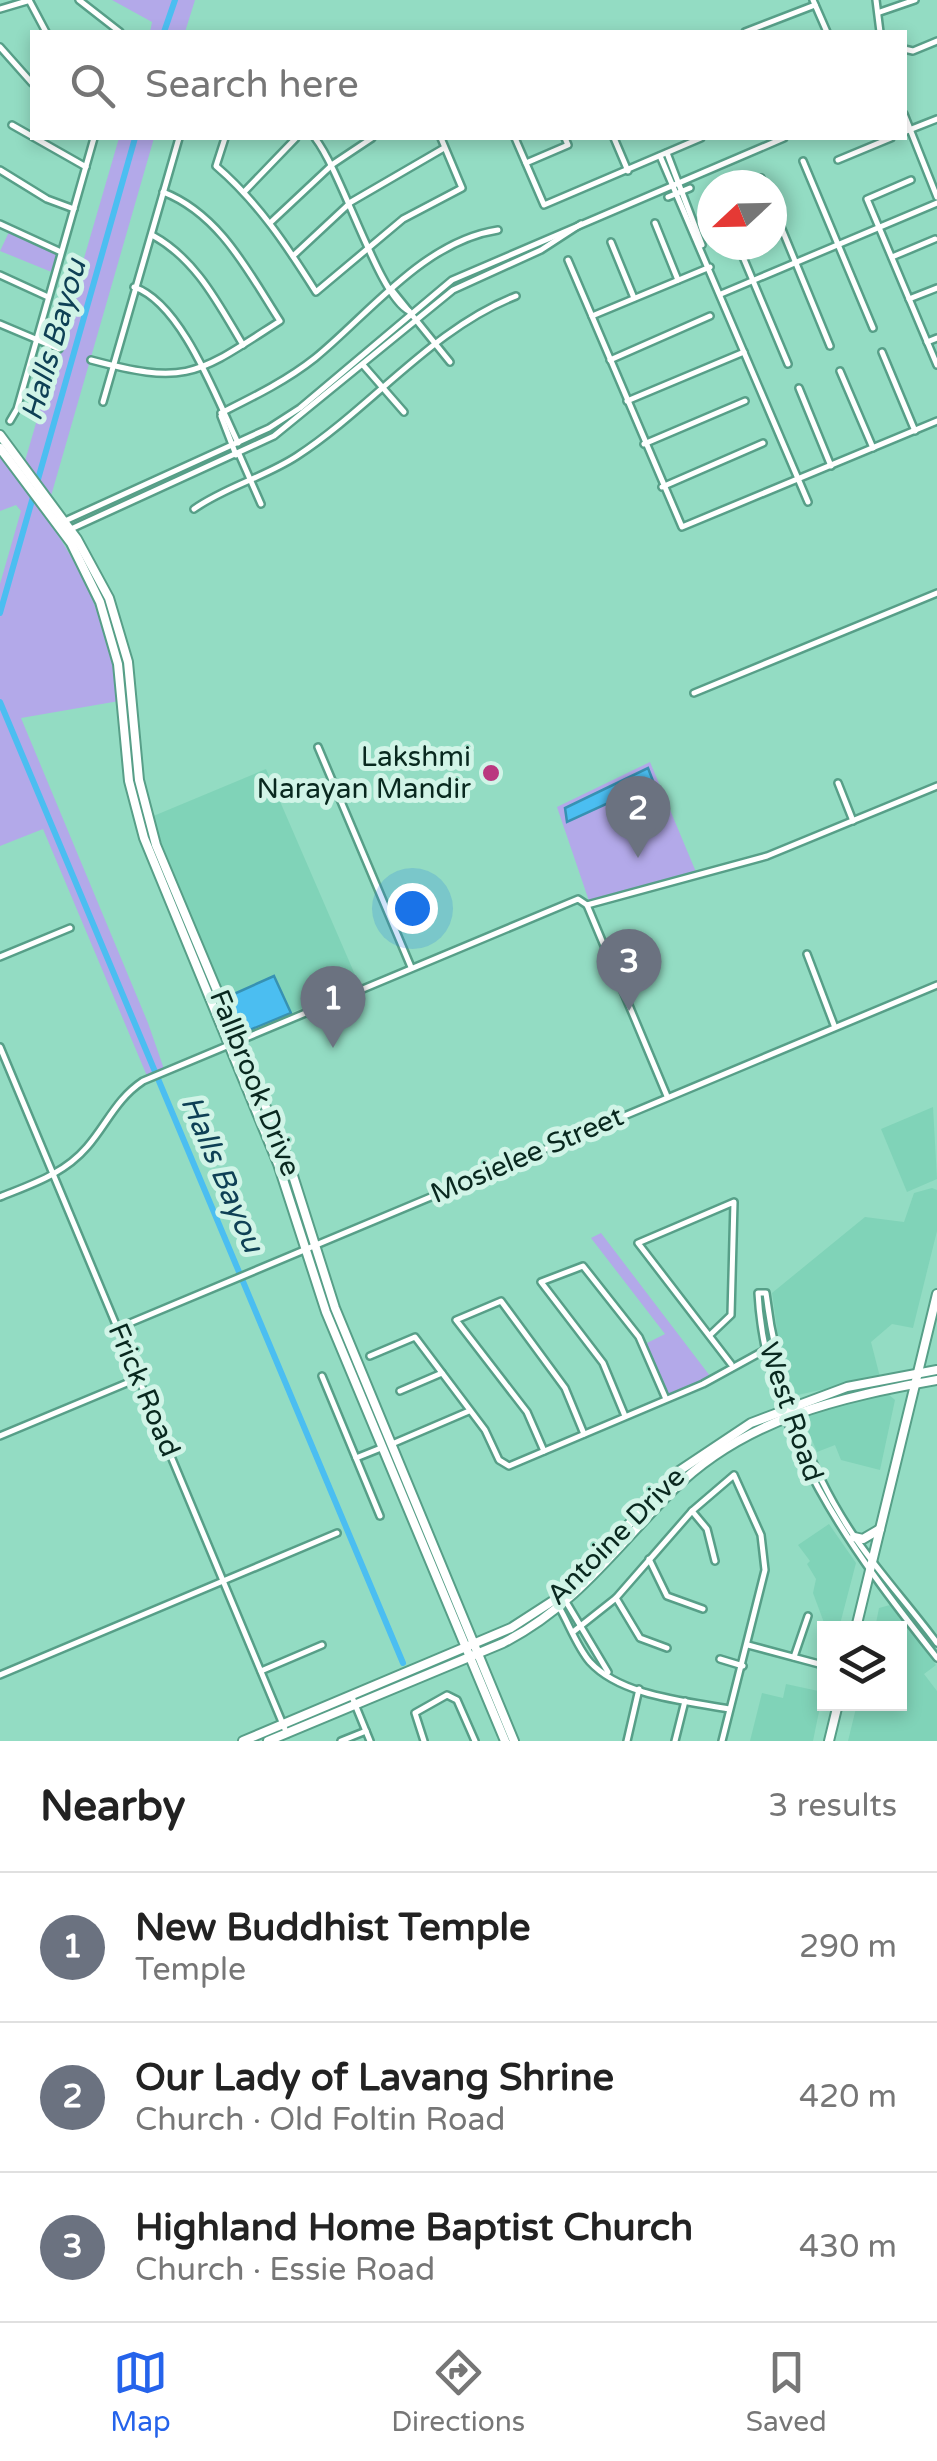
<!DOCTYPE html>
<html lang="en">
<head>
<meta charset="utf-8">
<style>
	:root { --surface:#fff; --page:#f6f6f6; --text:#222; --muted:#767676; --line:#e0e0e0; --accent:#2563eb }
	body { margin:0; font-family:"Varela Round",sans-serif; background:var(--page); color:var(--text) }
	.controls { position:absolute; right:30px; bottom:30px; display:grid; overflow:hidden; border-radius:0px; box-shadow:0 5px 15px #0003 }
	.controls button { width:90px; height:90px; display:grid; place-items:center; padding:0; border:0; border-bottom:2px solid var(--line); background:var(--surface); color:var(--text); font:50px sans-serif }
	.compass { position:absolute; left:697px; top:170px; width:90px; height:90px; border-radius:50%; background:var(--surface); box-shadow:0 5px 15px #0003; rotate:248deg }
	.you { position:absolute; left:412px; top:908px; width:35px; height:35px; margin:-25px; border:8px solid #fff; border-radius:50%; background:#1a73e8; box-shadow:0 0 0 15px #1a73e833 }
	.badge { display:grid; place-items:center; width:65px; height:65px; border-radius:50%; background:var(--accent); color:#fff; font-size:32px; font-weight:700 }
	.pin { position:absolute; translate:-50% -82px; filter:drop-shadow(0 2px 5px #0008) }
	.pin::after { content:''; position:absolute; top:52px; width:35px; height:30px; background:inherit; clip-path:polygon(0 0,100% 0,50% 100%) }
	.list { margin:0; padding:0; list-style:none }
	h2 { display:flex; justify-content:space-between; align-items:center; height:130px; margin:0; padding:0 40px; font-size:42px }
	h2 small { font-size:32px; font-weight:400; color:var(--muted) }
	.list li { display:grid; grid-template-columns:65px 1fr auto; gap:30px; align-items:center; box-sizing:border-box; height:150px; padding:0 40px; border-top:2px solid var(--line) }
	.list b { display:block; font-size:38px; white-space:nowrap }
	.list p { margin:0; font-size:32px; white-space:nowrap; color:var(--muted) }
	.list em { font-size:32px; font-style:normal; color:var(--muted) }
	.icon { flex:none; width:55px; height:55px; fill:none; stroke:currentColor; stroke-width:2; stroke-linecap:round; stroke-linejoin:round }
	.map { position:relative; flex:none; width:937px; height:1741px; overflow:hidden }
	.search { position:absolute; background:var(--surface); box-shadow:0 5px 15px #0003; left:30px; right:30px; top:30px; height:110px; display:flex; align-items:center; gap:25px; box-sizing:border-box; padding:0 35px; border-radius:0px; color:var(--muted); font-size:38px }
	.sheet { height:580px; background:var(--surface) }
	nav { display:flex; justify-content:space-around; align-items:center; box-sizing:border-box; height:140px; border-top:2px solid var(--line); background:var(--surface); font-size:28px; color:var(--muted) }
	nav a { display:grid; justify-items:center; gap:5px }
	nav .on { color:var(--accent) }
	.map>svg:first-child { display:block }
	.built { fill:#80d3b8 }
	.green { fill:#b3a9e9 }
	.water { fill:#4bbef1; stroke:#3791b2; stroke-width:2.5 }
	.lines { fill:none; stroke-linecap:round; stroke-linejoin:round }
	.river { stroke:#4bbef1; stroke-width:6 }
	.minor-casing { stroke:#579f88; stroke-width:10 }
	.major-casing { stroke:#579f88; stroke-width:12 }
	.minor { stroke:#fff; stroke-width:5 }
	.major { stroke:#fff; stroke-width:8 }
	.poi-dot { fill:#ba387f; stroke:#d1f4e7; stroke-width:4 }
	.labels { text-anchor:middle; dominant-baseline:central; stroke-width:10; stroke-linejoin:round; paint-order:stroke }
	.poi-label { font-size:28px; fill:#09281f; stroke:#d1f4e7; text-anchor:end }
	.street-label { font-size:28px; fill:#09281f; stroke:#d1f4e7 }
	.water-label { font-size:30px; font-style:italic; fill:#0e4055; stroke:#d1f4e7 }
</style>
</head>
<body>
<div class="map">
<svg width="937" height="1741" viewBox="0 0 937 1741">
	<rect width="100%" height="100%" fill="#93dcc3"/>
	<g class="built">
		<path d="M266 769 359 984 291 1013 274 977 225 998 151 817Z"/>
		<path d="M933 1107 937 1179 907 1192 881 1129Z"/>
		<path d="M932 1188 937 1190V1231L913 1328 892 1324 871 1342 880 1377 793 1396 779 1344 772 1293 865 1217 904 1222 914 1193Z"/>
		<path d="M888 1394 895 1400 880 1470 841 1460 835 1445 817 1452 802 1416 854 1399Z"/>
		<path d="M829 1524 856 1563 839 1628H826L813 1593 816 1579 807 1564 810 1561 798 1545Z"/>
		<path d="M890 1605 936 1665 924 1674 937 1691V1741H848L857 1704H900V1628H875L879 1608Z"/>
		<path d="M786 1684 823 1692 813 1741H750L762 1693 783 1698Z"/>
	</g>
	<g class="green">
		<path d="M112 0H195L185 32H150L152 22Z"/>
		<path d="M119 138H154L51 496 25 461Z"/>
		<path d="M9 232 56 254 54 273 0 251Z"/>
		<path d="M0 456C65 540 103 591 119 701L21 718 148 1023 164 1069 147 1076 43 829 0 846V584L21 511 16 505 0 511Z"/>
		<path d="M650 762 696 872 589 901 557 807Z"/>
		<path d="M601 1233 710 1376 671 1395 666 1393 645 1344 665 1334 591 1238Z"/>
	</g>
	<g class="water">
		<path d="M648 768 653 781 650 784 567 822 565 808Z"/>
		<path d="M274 976 291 1013 240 1034 225 998Z"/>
	</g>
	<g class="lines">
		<g class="river">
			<path d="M164 32 175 0"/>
			<path d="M0 613 135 138"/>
			<path d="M0 702 403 1663"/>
		</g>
		<defs>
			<g id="minor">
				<path d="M29 0 46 32"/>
				<path d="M79 0 120 32"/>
				<path d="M813 0 827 32"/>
				<path d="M876 0 880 32"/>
				<path d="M0 9 27 1"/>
				<path d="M880 12 915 0"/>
				<path d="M745 32 815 5"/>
				<path d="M0 47 32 83"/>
				<path d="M904 49 913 51 937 41"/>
				<path d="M904 114 937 197"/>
				<path d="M12 125 86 167"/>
				<path d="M904 132 937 119"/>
				<path d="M225 138 216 166C258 202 287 246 316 292L403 219 462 188 441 138"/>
				<path d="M315 138C343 174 379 297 409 311"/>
				<path d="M515 138 544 205 701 138"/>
				<path d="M614 138 628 171"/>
				<path d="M667 153 702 245"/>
				<path d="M660 156 808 502"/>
				<path d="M838 160 891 138"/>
				<path d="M803 161 873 328"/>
				<path d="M526 163 568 145 565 138"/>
				<path d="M0 170 47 199 74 209"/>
				<path d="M761 178 764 185"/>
				<path d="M911 180 867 199 937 365"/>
				<path d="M245 191 296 138"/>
				<path d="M668 197 690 188"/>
				<path d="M772 205 830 346"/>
				<path d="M270 223 333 164 372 138"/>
				<path d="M655 223 678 280"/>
				<path d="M0 224 61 252"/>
				<path d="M152 235C196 259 218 303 243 345"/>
				<path d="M611 242 634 298"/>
				<path d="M738 245 788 364"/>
				<path d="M293 256 351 202 444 148"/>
				<path d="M892 257 935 239"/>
				<path d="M568 260 682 527 937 421"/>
				<path d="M0 275 48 297"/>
				<path d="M134 287C182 303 217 400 238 443"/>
				<path d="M391 289 450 362"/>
				<path d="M721 294 937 203"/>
				<path d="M909 299 937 288"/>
				<path d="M592 316 710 267"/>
				<path d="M0 324 59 349"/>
				<path d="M927 342 937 338"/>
				<path d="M882 352 915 431"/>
				<path d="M91 360C189 386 197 374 280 321 249 273 220 214 163 192"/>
				<path d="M610 360 710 316"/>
				<path d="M363 365 404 412"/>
				<path d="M840 371 873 448"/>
				<path d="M799 388 831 466"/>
				<path d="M627 401 744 352"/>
				<path d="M103 402 179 138"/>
				<path d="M221 413C253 397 286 381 315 358 369 314 424 241 498 230"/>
				<path d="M221 416 236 455"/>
				<path d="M10 421 17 409 94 138"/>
				<path d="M644 444 745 401"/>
				<path d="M239 454 261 504"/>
				<path d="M662 487 763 443"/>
				<path d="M194 509C225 487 265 477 297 456 372 407 433 328 516 296"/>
				<path d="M65 521 269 428 300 408 452 280 784 138"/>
				<path d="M71 529 274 436 453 290 541 250 581 224"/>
				<path d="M694 693 937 593"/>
				<path d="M318 747 411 967"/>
				<path d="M838 783 853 821"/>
				<path d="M587 905 767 856 937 786"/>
				<path d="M587 905 667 1096"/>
				<path d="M807 954 834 1025"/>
				<path d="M0 957 70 928"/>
				<path d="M0 1047 287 1734"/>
				<path d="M0 1197C32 1184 64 1174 87 1147 107 1124 116 1099 143 1081L578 899 587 905"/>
				<path d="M118 1328 937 985"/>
				<path d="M710 1335 731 1315 734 1202 638 1243 731 1364"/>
				<path d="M370 1356 415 1337 485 1430 499 1460 509 1466 703 1384 765 1350"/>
				<path d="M322 1376 380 1516"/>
				<path d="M400 1391 442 1373"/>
				<path d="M625 1416 603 1363 541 1282 583 1266 639 1337 666 1399"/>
				<path d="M0 1436 139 1378"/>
				<path d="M392 1444 469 1411"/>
				<path d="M544 1451 527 1412 456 1320 501 1301 565 1388 584 1434"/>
				<path d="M356 1458 381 1448"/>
				<path d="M692 1511 707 1529 715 1561"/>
				<path d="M649 1559 667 1596 703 1609"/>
				<path d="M616 1598 640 1638 667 1648"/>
				<path d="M565 1600 608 1672"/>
				<path d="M559 1607C569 1624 577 1647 590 1662 621 1696 686 1701 729 1709"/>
				<path d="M573 1632 616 1598 692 1511 734 1475 761 1535 765 1570 722 1741"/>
				<path d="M937 1643C911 1608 881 1575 856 1539 807 1468 776 1377 766 1293H758C766 1435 852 1551 937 1658"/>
				<path d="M748 1645 819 1664"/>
				<path d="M794 1657 808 1616"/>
				<path d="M720 1659 743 1666"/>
				<path d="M261 1671 322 1645"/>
				<path d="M0 1675 337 1533"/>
				<path d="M352 1697 370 1741"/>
				<path d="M341 1741 366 1731"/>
				<path d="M424 1741 415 1713 447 1695 457 1700 475 1741"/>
				<path d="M627 1741 639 1689"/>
				<path d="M675 1741 685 1701"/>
			</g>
			<g id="major">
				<path d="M0 435 77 539 109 598 128 662 139 780 156 845 288 1160 335 1308 514 1741"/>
				<path d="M0 448 71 543 100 602 118 664 129 781 144 838 278 1164 326 1312 505 1741"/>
				<path d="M854 1537 863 1539 880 1529"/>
				<path d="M856 1628 937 1294"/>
				<path d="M243 1741 511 1628 562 1595 679 1471 751 1423 847 1387 937 1370"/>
				<path d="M268 1741 503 1643C576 1606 617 1546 673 1490 745 1418 841 1397 937 1380"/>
				<path d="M829 1741 838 1704"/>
			</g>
		</defs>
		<use href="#minor" class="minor-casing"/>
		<use href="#major" class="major-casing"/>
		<use href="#minor" class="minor"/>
		<use href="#major" class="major"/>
	</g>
	<circle class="poi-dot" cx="491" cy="773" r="10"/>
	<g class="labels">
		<g class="poi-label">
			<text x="471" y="757">Lakshmi<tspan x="471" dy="32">Narayan Mandir</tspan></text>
		</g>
		<g class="street-label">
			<text transform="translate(255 1083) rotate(68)">Fallbrook Drive</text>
			<text transform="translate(527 1155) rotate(-23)">Mosielee Street</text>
			<text transform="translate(144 1390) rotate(67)">Frick Road</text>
			<text transform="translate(791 1412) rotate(71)">West Road</text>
			<text transform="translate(616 1536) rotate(-45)">Antoine Drive</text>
		</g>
		<g class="water-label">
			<text transform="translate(54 340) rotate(-74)">Halls Bayou</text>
			<text transform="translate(222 1174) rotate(67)">Halls Bayou</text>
		</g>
	</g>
</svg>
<div class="controls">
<button><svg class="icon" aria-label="layers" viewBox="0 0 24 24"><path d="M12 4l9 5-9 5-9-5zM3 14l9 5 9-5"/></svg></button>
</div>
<svg class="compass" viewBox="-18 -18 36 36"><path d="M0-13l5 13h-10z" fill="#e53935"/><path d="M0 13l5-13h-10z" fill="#767676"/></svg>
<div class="you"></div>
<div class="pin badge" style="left:333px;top:1048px;background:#6b7280">1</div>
<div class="pin badge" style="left:638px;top:858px;background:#6b7280">2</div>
<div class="pin badge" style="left:629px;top:1011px;background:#6b7280">3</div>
<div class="search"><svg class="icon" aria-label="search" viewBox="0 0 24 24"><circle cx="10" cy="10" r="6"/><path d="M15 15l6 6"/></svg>Search here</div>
</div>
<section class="sheet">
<h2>Nearby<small>3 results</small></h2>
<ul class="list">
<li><span class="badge" style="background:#6b7280">1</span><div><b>New Buddhist Temple</b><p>Temple</p></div><em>290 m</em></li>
<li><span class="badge" style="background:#6b7280">2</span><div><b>Our Lady of Lavang Shrine</b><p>Church · Old Foltin Road</p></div><em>420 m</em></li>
<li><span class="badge" style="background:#6b7280">3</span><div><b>Highland Home Baptist Church</b><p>Church · Essie Road</p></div><em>430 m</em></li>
</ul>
</section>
<nav>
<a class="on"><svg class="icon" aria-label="map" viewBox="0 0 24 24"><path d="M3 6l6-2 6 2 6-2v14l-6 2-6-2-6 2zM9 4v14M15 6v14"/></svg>Map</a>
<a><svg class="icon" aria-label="directions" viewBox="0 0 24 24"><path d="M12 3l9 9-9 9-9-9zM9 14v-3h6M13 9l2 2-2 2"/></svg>Directions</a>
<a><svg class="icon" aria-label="saved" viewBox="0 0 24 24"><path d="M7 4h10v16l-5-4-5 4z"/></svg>Saved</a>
</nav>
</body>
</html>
